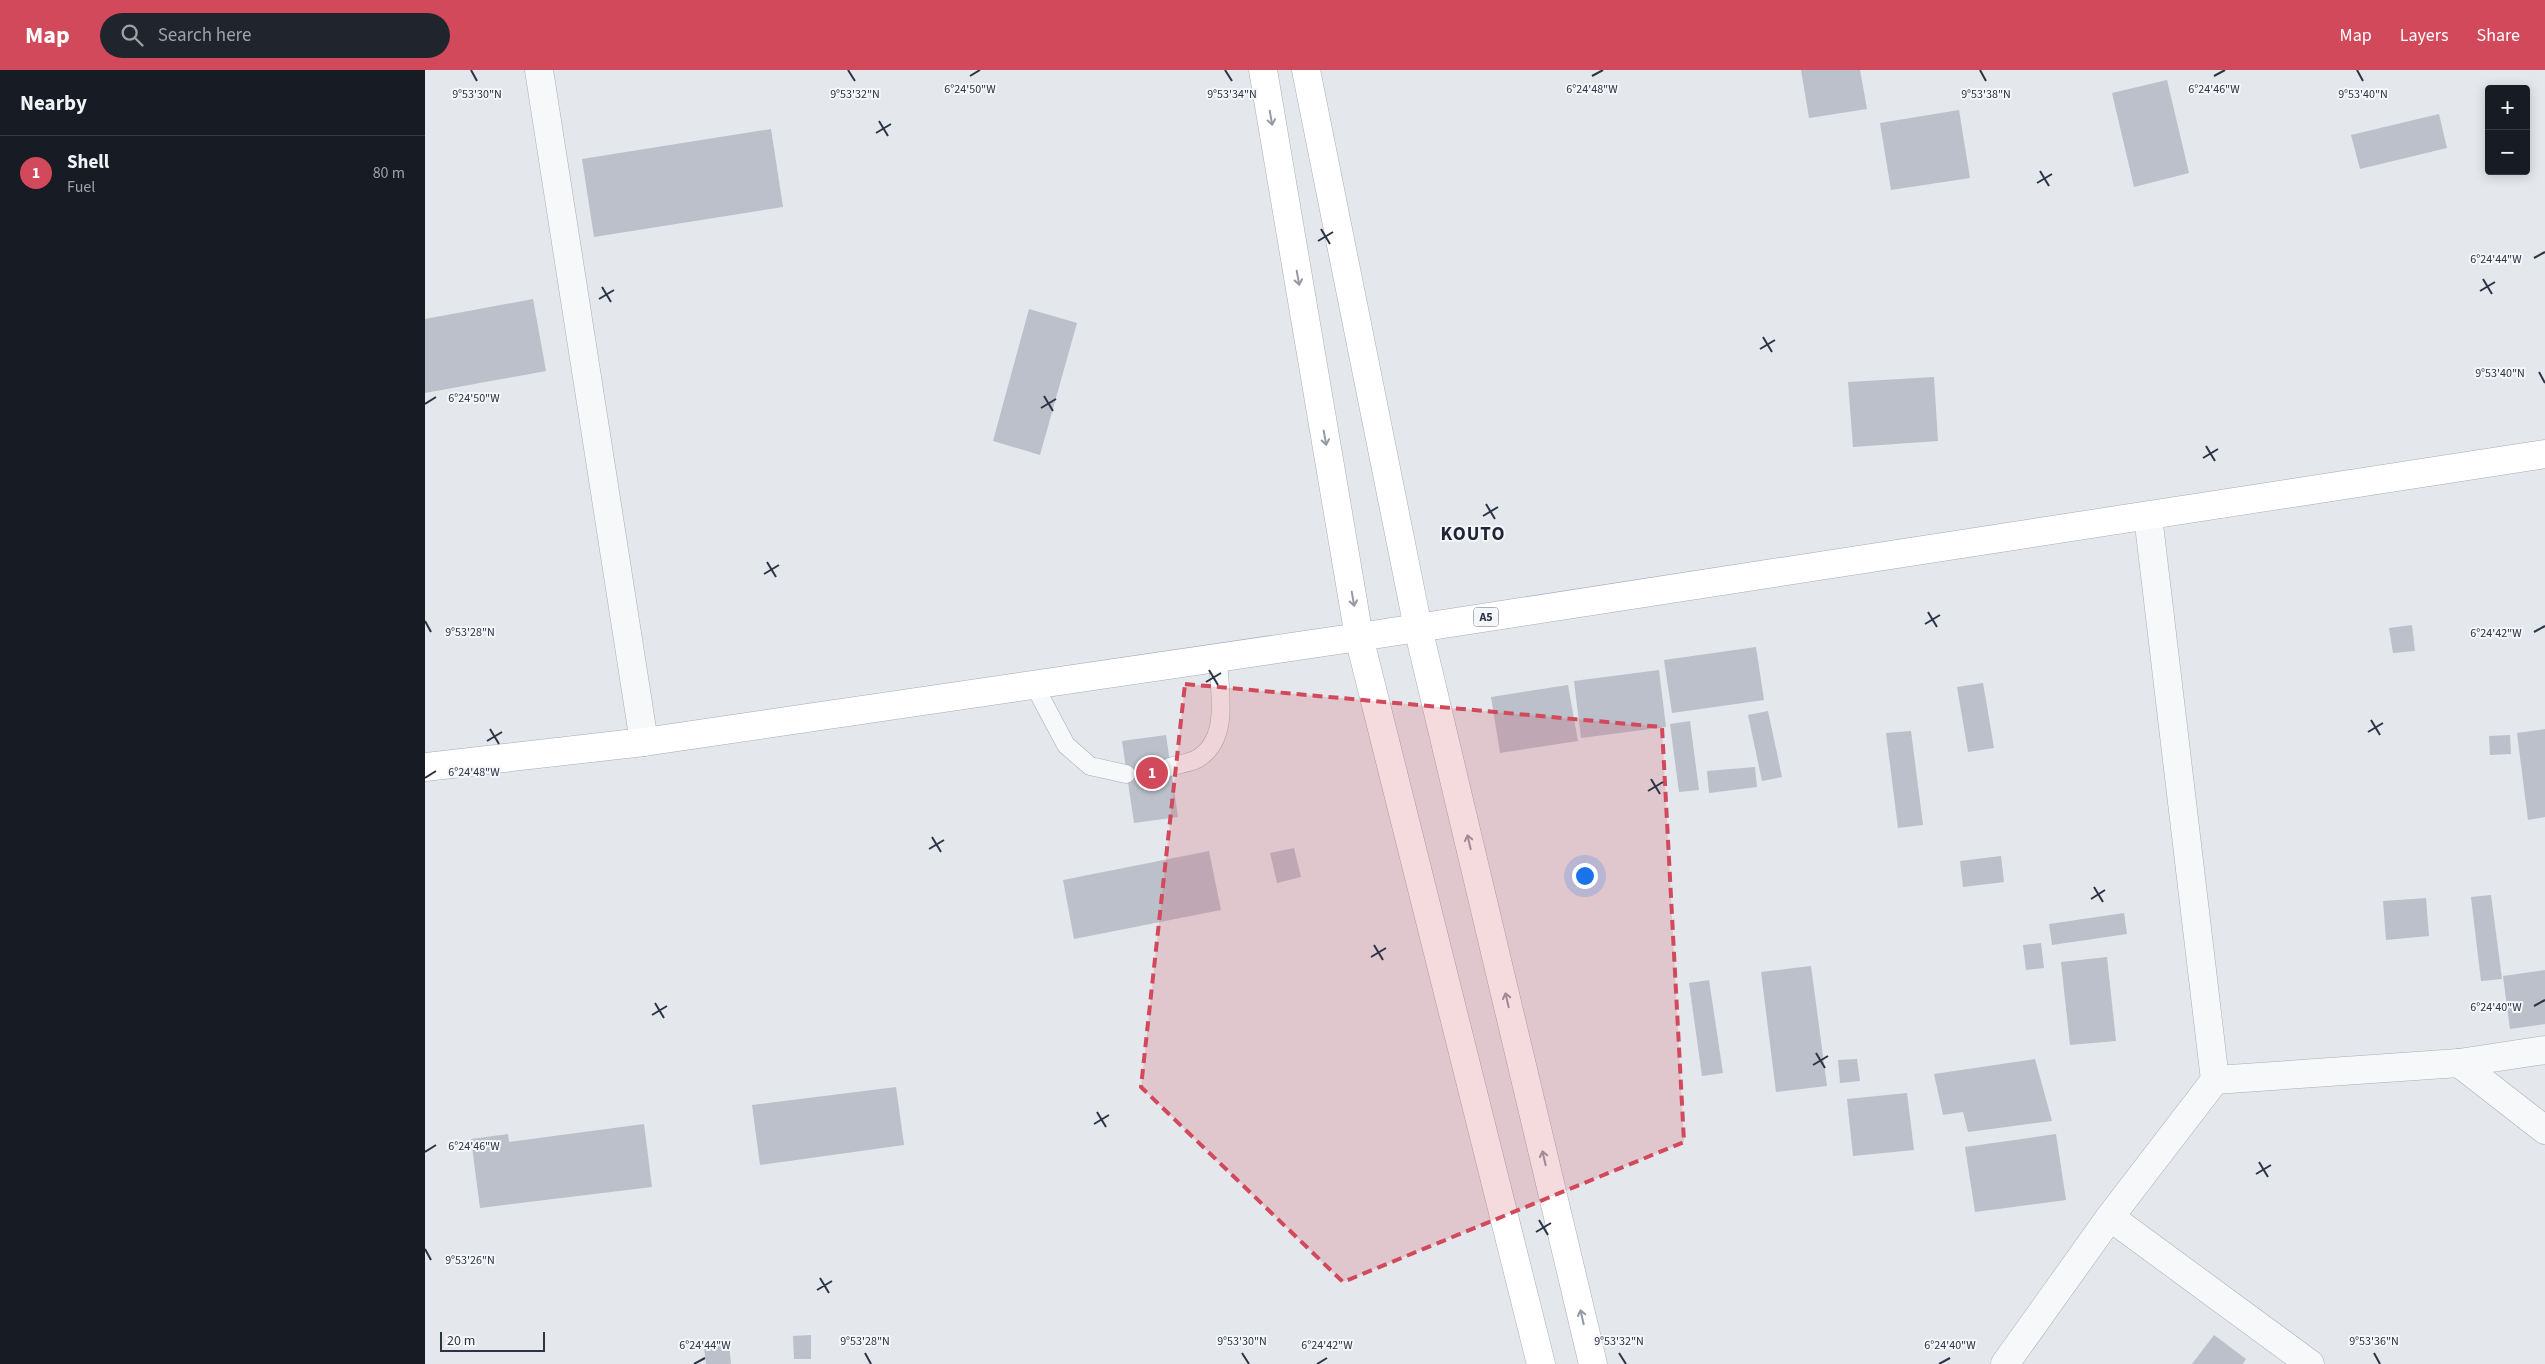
<!DOCTYPE html>
<html lang="en">
<head>
<meta charset="utf-8">
<style>
	:root { --surface:#171b24; --page:#20242c; --text:#f1f3f6; --muted:#9ea1a6; --line:#363941; --accent:#d1495b }
	body { margin:0; font-family:"Source Sans 3",sans-serif; background:var(--page); color:var(--text) }
	.controls { position:absolute; right:15px; top:15px; display:grid; overflow:hidden; border-radius:5px; box-shadow:0 2px 12px #0003 }
	.controls button { width:45px; height:45px; display:grid; place-items:center; padding:0; border:0; border-bottom:1px solid var(--line); background:var(--surface); color:var(--text); font:25px sans-serif }
	.scale { position:absolute; left:15px; bottom:12px; width:105px; box-sizing:border-box; padding-left:5px; border:2px solid #2b3445; border-top:0; font-size:14px; line-height:18px; white-space:nowrap; color:#2b3445; -webkit-text-stroke:4px #f4f6f9; paint-order:stroke }
	.you { position:absolute; left:1159px; top:805px; width:18px; height:18px; margin:-12px; border:4px solid #fff; border-radius:50%; background:#1a73e8; box-shadow:0 0 0 8px #1a73e833 }
	.badge { display:grid; place-items:center; width:32px; height:32px; border-radius:50%; background:var(--accent); color:#fff; font-size:16px; font-weight:700 }
	.pin { position:absolute; translate:-50% -50%; border:2px solid #fff; box-shadow:0 1px 5px #0006 }
	.list { margin:0; padding:0; list-style:none }
	h2 { display:flex; justify-content:space-between; align-items:center; height:65px; margin:0; padding:0 20px; font-size:21px }
	h2 small { font-size:16px; font-weight:400; color:var(--muted) }
	.list li { display:grid; grid-template-columns:32px 1fr auto; gap:15px; align-items:center; box-sizing:border-box; height:75px; padding:0 20px; border-top:1px solid var(--line) }
	.list b { display:block; font-size:19px; white-space:nowrap }
	.list p { margin:0; font-size:16px; white-space:nowrap; color:var(--muted) }
	.list em { font-size:16px; font-style:normal; color:var(--muted) }
	.icon { flex:none; width:28px; height:28px; fill:none; stroke:currentColor; stroke-width:2; stroke-linecap:round; stroke-linejoin:round }
	.map { position:relative; flex:none; width:2120px; height:1294px; overflow:hidden }
	header { display:flex; align-items:center; gap:30px; box-sizing:border-box; height:70px; padding:0 25px; background:var(--accent); color:#fff }
	header strong { font-size:24px }
	nav { display:flex; gap:28px; margin-inline-start:auto; font-size:18px }
	.search { width:350px; height:45px; background:var(--page); display:flex; align-items:center; gap:12px; box-sizing:border-box; padding:0 18px; border-radius:28px; color:var(--muted); font-size:19px }
	main { display:flex }
	aside { flex:1; background:var(--surface) }
	.map>svg:first-child { display:block }
	.building { fill:#bbc0ca }
	.lines { fill:none; stroke-linecap:round; stroke-linejoin:round }
	.lane-casing { stroke:#a9aeb7; stroke-width:19 }
	.street-casing { stroke:#a9aeb7; stroke-width:29 }
	.secondary-casing { stroke:#a9aeb7; stroke-width:29 }
	.primary-casing { stroke:#a3abb8; stroke-width:29 }
	.lane { stroke:#f7f8fa; stroke-width:18 }
	.street { stroke:#f7f8fa; stroke-width:28 }
	.secondary { stroke:#fff; stroke-width:28 }
	.primary { stroke:#fff; stroke-width:28 }
	.oneway { stroke:#959aa2 }
	.marked { fill:#d1495b; fill-opacity:0.2; stroke:#d1495b; stroke-width:4; stroke-dasharray:10 6; stroke-linejoin:round }
	.ticks { fill:none; stroke:#2b3445; stroke-width:2 }
	.labels { text-anchor:middle; dominant-baseline:central; stroke-width:4; stroke-linejoin:round; paint-order:stroke }
	.shield { fill:#f4f6f9; stroke:#676e7b; stroke-width:1 }
	.shield-label { font-size:12px; font-weight:bold; fill:#2b3445 }
	.district-label { font-size:19px; font-weight:bold; letter-spacing:1px; fill:#1d2536; stroke:#f4f6f9 }
	.ticks-label { font-size:12px; text-anchor:middle; fill:#2b3445; stroke:#f4f6f9; stroke-width:4; stroke-linejoin:round; paint-order:stroke }
</style>
</head>
<body>
<header>
<strong>Map</strong>
<div class="search"><svg class="icon" aria-label="search" viewBox="0 0 24 24"><circle cx="10" cy="10" r="6"/><path d="M15 15l6 6"/></svg>Search here</div>
<nav><a>Map</a><a>Layers</a><a>Share</a></nav>
</header>
<main>
<aside>
<h2>Nearby<small></small></h2>
<ul class="list">
<li><span class="badge">1</span><div><b>Shell</b><p>Fuel</p></div><em>80 m</em></li>
</ul>
</aside>
<div class="map">
<svg width="2120" height="1294" viewBox="0 0 2120 1294">
	<rect width="100%" height="100%" fill="#e4e7ec"/>
	<g class="building">
		<path d="M1376 0H1435L1442 39 1384 48Z"/>
		<path d="M1742 10 1764 103 1709 117 1687 23Z"/>
		<path d="M1534 40 1545 108 1466 120 1455 53Z"/>
		<path d="M2014 44 2022 78 1935 99 1926 65Z"/>
		<path d="M346 59 358 137 169 167 157 89Z"/>
		<path d="M108 229 121 301 0 323V249Z"/>
		<path d="M604 239 652 253 615 385 568 371Z"/>
		<path d="M1509 307 1513 371 1428 377 1423 312Z"/>
		<path d="M1987 555 1990 581 1968 583 1964 558Z"/>
		<path d="M1331 577 1339 630 1247 643 1239 590Z"/>
		<path d="M1234 600 1241 657 1156 668 1149 611Z"/>
		<path d="M1558 613 1569 678 1543 682 1532 617Z"/>
		<path d="M1143 615 1153 671 1075 683 1066 627Z"/>
		<path d="M1343 641 1357 707 1337 711 1323 645Z"/>
		<path d="M1265 651 1274 720 1254 722 1245 654Z"/>
		<path d="M2120 659V747L2103 750 2092 663Z"/>
		<path d="M1486 661 1498 755 1473 758 1461 663Z"/>
		<path d="M741 665 753 747 709 753 697 671Z"/>
		<path d="M2085 665 2086 684 2065 685 2064 666Z"/>
		<path d="M1330 697 1332 717 1284 723 1282 701Z"/>
		<path d="M869 778 876 807 852 813 845 783Z"/>
		<path d="M784 781 796 840 649 869 638 810Z"/>
		<path d="M1576 786 1579 812 1538 817 1535 791Z"/>
		<path d="M2066 825 2077 909 2056 911 2046 827Z"/>
		<path d="M2001 828 2004 866 1961 870 1958 831Z"/>
		<path d="M1699 843 1702 864 1627 875 1624 854Z"/>
		<path d="M1616 873 1619 898 1601 900 1598 875Z"/>
		<path d="M1682 887 1691 971 1645 975 1636 892Z"/>
		<path d="M1386 896 1402 1016 1351 1022 1336 902Z"/>
		<path d="M2120 900V954L2085 959 2078 906Z"/>
		<path d="M1284 910 1298 1003 1277 1006 1264 913Z"/>
		<path d="M1432 989 1435 1011 1415 1013 1413 990Z"/>
		<path d="M1610 989 1627 1051 1543 1062 1538 1042 1518 1045 1509 1004Z"/>
		<path d="M471 1017 479 1075 335 1095 327 1035Z"/>
		<path d="M1482 1023 1489 1080 1428 1086 1422 1029Z"/>
		<path d="M219 1054 227 1117 55 1138 46 1069 83 1064 84 1072Z"/>
		<path d="M1631 1064 1641 1130 1550 1142 1540 1077Z"/>
		<path d="M386 1265V1289H369L368 1266Z"/>
		<path d="M1789 1265 1821 1289 1818 1294H1767Z"/>
		<path d="M304 1274 306 1294H281L279 1277Z"/>
	</g>
	<g class="lines">
		<defs>
			<g id="lane">
				<path d="M609 615 641 675 665 696 701 704"/>
				<path d="M745 697C754 694 764 693 772 689 806 669 794 621 793 588"/>
			</g>
			<g id="street">
				<path d="M114 0 219 672"/>
				<path d="M2034 993 2120 1060"/>
				<path d="M1790 1010 2034 993 2120 980"/>
				<path d="M1685 1147 1885 1294"/>
				<path d="M1580 1294 1685 1147 1790 1010 1723 446"/>
			</g>
			<g id="secondary">
				<path d="M838 0 934 567 1116 1294"/>
				<path d="M881 0 993 558 1168 1294"/>
			</g>
			<path id="primary" d="M0 697 219 672 934 567 2120 384"/>
		</defs>
		<use href="#lane" class="lane-casing"/>
		<use href="#street" class="street-casing"/>
		<use href="#secondary" class="secondary-casing"/>
		<use href="#primary" class="primary-casing"/>
		<use href="#lane" class="lane"/>
		<use href="#street" class="street"/>
		<use href="#secondary" class="secondary"/>
		<use href="#primary" class="primary"/>
	</g>
	<defs><path id="oneway-shaft" d="M-6 0H5M1.5-3L5.5 0L1.5 3" fill="none" stroke-width="1.6" stroke-linecap="round" stroke-linejoin="round" transform="scale(1.25)"/></defs>
	<g class="oneway">
		<use href="#oneway-shaft" transform="translate(846 48) rotate(80)"/>
		<use href="#oneway-shaft" transform="translate(873 208) rotate(80)"/>
		<use href="#oneway-shaft" transform="translate(900 368) rotate(80)"/>
		<use href="#oneway-shaft" transform="translate(928 529) rotate(80)"/>
		<use href="#oneway-shaft" transform="translate(1044 772) rotate(-103)"/>
		<use href="#oneway-shaft" transform="translate(1082 930) rotate(-103)"/>
		<use href="#oneway-shaft" transform="translate(1119 1088) rotate(-103)"/>
		<use href="#oneway-shaft" transform="translate(1157 1247) rotate(-103)"/>
	</g>
	<path class="marked" d="M760 614 1237 657 1259 1072 918 1212 716 1017Z"/>
	<path class="ticks" d="M46 0 52 11M423 0 430 11M800 0 807 11M1555 0 1561 11M1932 0 1938 11M545 6 555 0M1167 6 1178 0M1789 6 1800 0M454 51 463 66M451 63 466 54M1615 101 1624 116M1612 113 1627 104M896 159 905 174M893 171 908 162M2109 188 2120 182M2058 209 2067 224M177 217 186 232M2055 221 2070 212M174 229 189 220M1338 267 1347 282M1335 279 1350 270M2114 302 2120 313M619 326 628 341M0 334 11 327M616 338 631 329M1781 376 1790 391M1778 388 1793 379M1061 434 1070 449M1058 446 1073 437M342 492 351 507M339 504 354 495M1503 542 1512 557M0 551 6 562M1500 554 1515 545M2109 562 2120 556M784 600 793 615M781 612 796 603M1946 650 1955 665M65 659 74 674M1943 662 1958 653M62 671 77 662M0 708 11 701M1226 709 1235 724M1223 721 1238 712M507 767 516 782M504 779 519 770M1669 817 1678 832M1666 829 1680 820M949 875 958 890M946 887 961 878M230 933 239 948M2109 936 2120 930M227 945 242 936M1391 983 1400 998M1388 995 1403 986M672 1042 681 1057M669 1054 684 1045M0 1082 11 1075M1834 1092 1843 1107M1831 1104 1846 1095M1114 1150 1123 1165M1111 1162 1126 1153M0 1179 6 1190M395 1208 404 1223M392 1220 407 1211M440 1283 446 1294M817 1283 824 1294M1194 1283 1201 1294M1949 1283 1955 1294M269 1294 280 1288M892 1294 902 1288M1514 1294 1525 1288"/>
	<g class="labels">
		<rect class="shield" x="1048.5" y="537.5" width="25" height="19" rx="4"/>
		<g class="shield-label">
			<text x="1061" y="547">A5</text>
		</g>
		<g class="district-label">
			<text x="1048" y="464">KOUTO</text>
		</g>
	</g>
	<g class="ticks-label">
		<text x="545" y="23">6°24'50"W</text>
		<text x="1167" y="23">6°24'48"W</text>
		<text x="1789" y="23">6°24'46"W</text>
		<text x="52" y="28">9°53'30"N</text>
		<text x="430" y="28">9°53'32"N</text>
		<text x="807" y="28">9°53'34"N</text>
		<text x="1938" y="28">9°53'40"N</text>
		<text x="1561" y="28">9°53'38"N</text>
		<text x="2071" y="193">6°24'44"W</text>
		<text x="2075" y="307">9°53'40"N</text>
		<text x="49" y="332">6°24'50"W</text>
		<text x="45" y="566">9°53'28"N</text>
		<text x="2071" y="567">6°24'42"W</text>
		<text x="49" y="706">6°24'48"W</text>
		<text x="2071" y="941">6°24'40"W</text>
		<text x="49" y="1080">6°24'46"W</text>
		<text x="45" y="1194">9°53'26"N</text>
		<text x="440" y="1275">9°53'28"N</text>
		<text x="817" y="1275">9°53'30"N</text>
		<text x="1194" y="1275">9°53'32"N</text>
		<text x="1949" y="1275">9°53'36"N</text>
		<text x="280" y="1279">6°24'44"W</text>
		<text x="902" y="1279">6°24'42"W</text>
		<text x="1525" y="1279">6°24'40"W</text>
	</g>
</svg>
<div class="controls">
<button>+</button>
<button>−</button>
</div>
<div class="scale">20 m</div>
<div class="you"></div>
<div class="pin badge" style="left:727px;top:703px">1</div>
</div>
</main>
</body>
</html>
